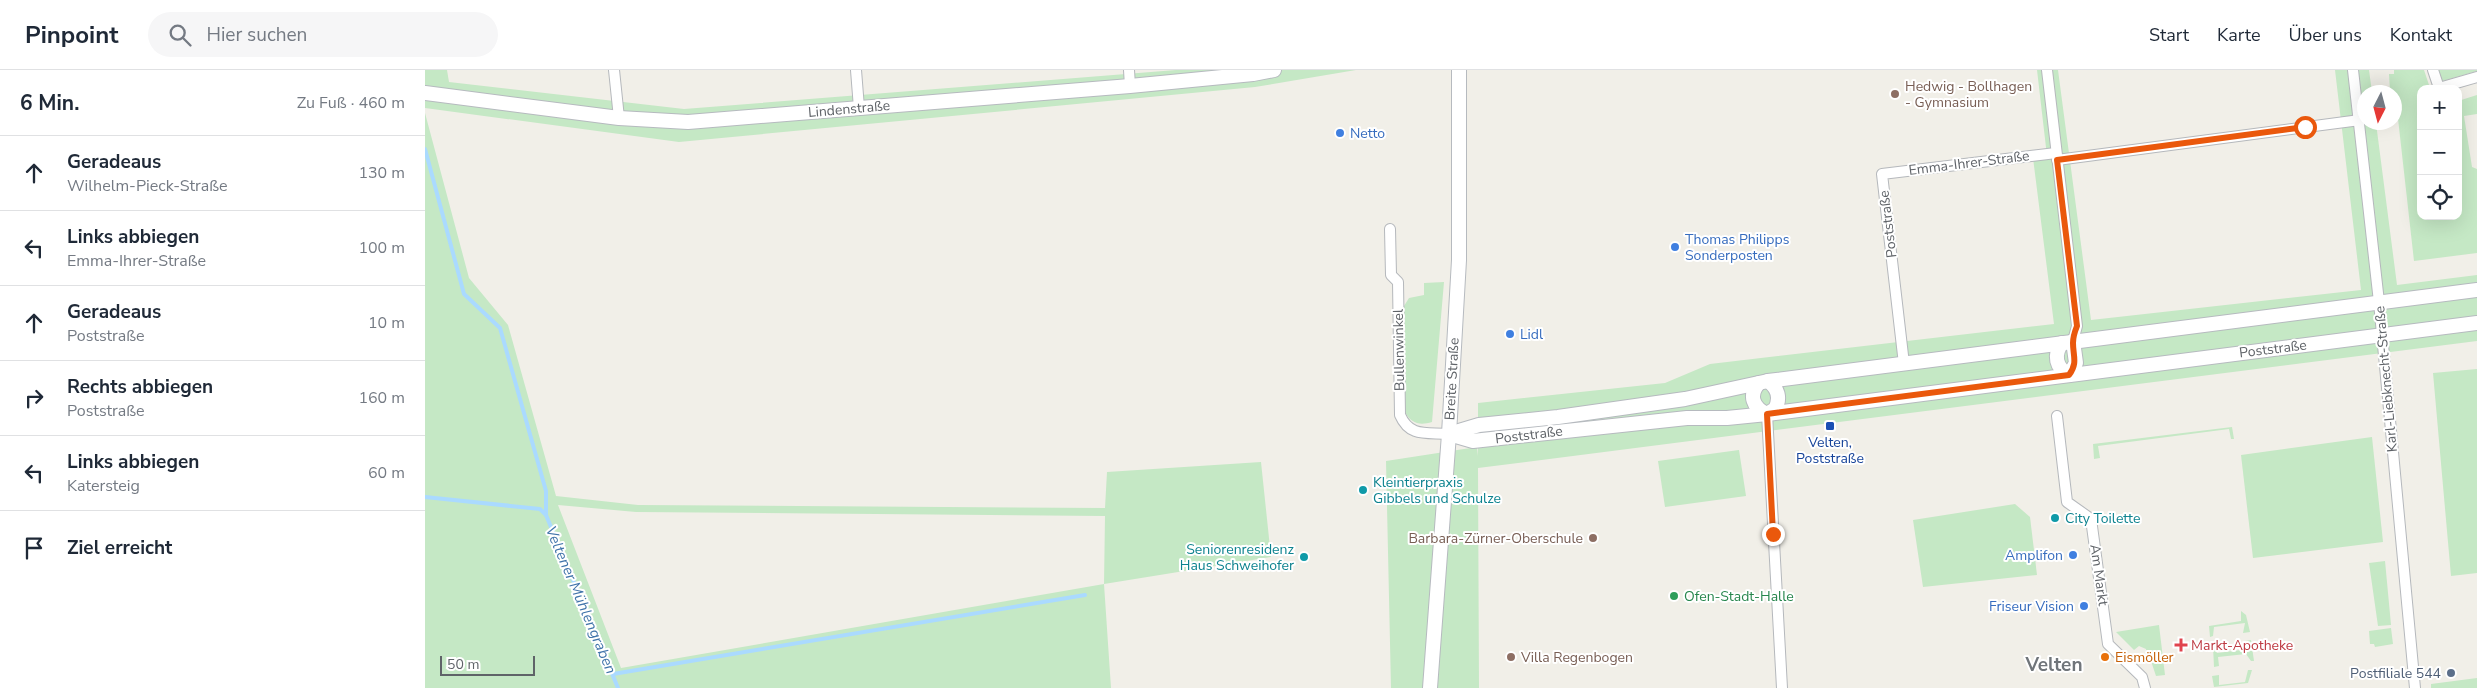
<!DOCTYPE html>
<html lang="de">
<head>
<meta charset="utf-8">
<style>
	:root { --surface:#fff; --page:#f6f6f7; --text:#1f2937; --muted:#747a83; --line:#e0e1e3 }
	body { margin:0; font-family:"Nunito Sans",sans-serif; background:var(--page); color:var(--text) }
	.controls { position:absolute; right:15px; top:15px; display:grid; overflow:hidden; border-radius:10px; box-shadow:0 5px 20px #0002 }
	.controls button { width:45px; height:45px; display:grid; place-items:center; padding:0; border:0; border-bottom:1px solid var(--line); background:var(--surface); color:var(--text); font:25px sans-serif }
	.compass { position:absolute; left:1932px; top:15px; width:45px; height:45px; border-radius:50%; background:var(--surface); box-shadow:0 5px 20px #0002; rotate:186deg }
	.scale { position:absolute; left:15px; bottom:12px; width:95px; box-sizing:border-box; padding-left:5px; border:2px solid #5f6368; border-top:0; font-size:14px; line-height:18px; white-space:nowrap; color:#5f6368; -webkit-text-stroke:4px #fff; paint-order:stroke }
	.stop { position:absolute; width:15px; height:15px; margin:-11px; border:4px solid #ea580c; border-radius:50%; background:#fff }
	.stop.end { background:#ea580c; border-color:#fff; box-shadow:0 1px 5px #0008 }
	.list { margin:0; padding:0; list-style:none }
	h2 { display:flex; justify-content:space-between; align-items:center; height:65px; margin:0; padding:0 20px; font-size:21px }
	h2 small { font-size:16px; font-weight:400; color:var(--muted) }
	.list li { display:grid; grid-template-columns:32px 1fr auto; gap:15px; align-items:center; box-sizing:border-box; height:75px; padding:0 20px; border-top:1px solid var(--line) }
	.list b { display:block; font-size:19px; white-space:nowrap }
	.list p { margin:0; font-size:16px; white-space:nowrap; color:var(--muted) }
	.list em { font-size:16px; font-style:normal; color:var(--muted) }
	.icon { flex:none; width:28px; height:28px; fill:none; stroke:currentColor; stroke-width:2; stroke-linecap:round; stroke-linejoin:round }
	.map { position:relative; flex:none; width:2052px; height:618px; overflow:hidden }
	header { display:flex; align-items:center; gap:30px; box-sizing:border-box; height:70px; padding:0 25px; background:var(--surface); border-bottom:1px solid var(--line) }
	header strong { font-size:24px }
	nav { display:flex; gap:28px; margin-inline-start:auto; font-size:18px }
	.search { width:350px; height:45px; background:var(--page); display:flex; align-items:center; gap:12px; box-sizing:border-box; padding:0 18px; border-radius:28px; color:var(--muted); font-size:19px }
	main { display:flex }
	aside { flex:1; background:var(--surface) }
	.map>svg:first-child { display:block }
	.green { fill:#c5e8c5; fill-rule:evenodd }
	.lines { fill:none; stroke-linecap:round; stroke-linejoin:round }
	.stream { stroke:#aadaff; stroke-width:4 }
	.street-casing { stroke:#b5b8bc; stroke-width:12 }
	.secondary-casing { stroke:#b6babf; stroke-width:16 }
	.street { stroke:#fff; stroke-width:10 }
	.secondary { stroke:#fff; stroke-width:14 }
	.route { stroke:#ea580c; stroke-width:6 }
	.education-dot { fill:#8d6e63; stroke:#fff; stroke-width:2 }
	.shop-dot { fill:#3f7fe0; stroke:#fff; stroke-width:2 }
	.transit-dot { fill:#1a4fb4; stroke:#fff; stroke-width:2 }
	.culture-dot { fill:#0f9aa8; stroke:#fff; stroke-width:2 }
	.leisure-dot { fill:#2e9e5b; stroke:#fff; stroke-width:2 }
	.health-dot { fill:#e0444e; stroke:#fff; stroke-width:2 }
	.food-dot { fill:#e8710a; stroke:#fff; stroke-width:2 }
	.service-dot { fill:#5c6f8a; stroke:#fff; stroke-width:2 }
	.labels { text-anchor:middle; dominant-baseline:central; stroke-width:4; stroke-linejoin:round; paint-order:stroke }
	.education-label { font-size:14px; fill:#785e54; stroke:#fff; text-anchor:start }
	.street-label { font-size:14px; fill:#5f6368; stroke:#fff }
	.shop-label { font-size:14px; fill:#366cbe; stroke:#fff; text-anchor:start }
	.transit-label { font-size:14px; fill:#164399; stroke:#fff }
	.culture-label { font-size:14px; fill:#0d838f; stroke:#fff; text-anchor:start }
	.leisure-label { font-size:14px; fill:#27864d; stroke:#fff; text-anchor:start }
	.health-label { font-size:14px; fill:#be3a42; stroke:#fff; text-anchor:start }
	.food-label { font-size:14px; fill:#c56008; stroke:#fff; text-anchor:start }
	.service-label { font-size:14px; fill:#4e5e75; stroke:#fff; text-anchor:end }
	.water-label { font-size:15px; font-style:italic; fill:#4174aa; stroke:#fff }
	.district-label { font-size:19px; font-weight:bold; fill:#70757a; stroke:#fff }
</style>
</head>
<body>
<header>
<strong>Pinpoint</strong>
<div class="search"><svg class="icon" aria-label="search" viewBox="0 0 24 24"><circle cx="10" cy="10" r="6"/><path d="M15 15l6 6"/></svg>Hier suchen</div>
<nav><a>Start</a><a>Karte</a><a>Über uns</a><a>Kontakt</a></nav>
</header>
<main>
<aside>
<h2>6 Min.<small>Zu Fuß · 460 m</small></h2>
<ul class="list">
<li><svg class="icon" aria-label="ahead" viewBox="0 0 24 24"><path d="M12 20V5M6 11l6-6 6 6"/></svg><div><b>Geradeaus</b><p>Wilhelm-Pieck-Straße</p></div><em>130 m</em></li>
<li><svg class="icon" aria-label="left" viewBox="0 0 24 24"><path d="M17 20v-9H6M10 6l-5 5 5 5"/></svg><div><b>Links abbiegen</b><p>Emma-Ihrer-Straße</p></div><em>100 m</em></li>
<li><svg class="icon" aria-label="ahead" viewBox="0 0 24 24"><path d="M12 20V5M6 11l6-6 6 6"/></svg><div><b>Geradeaus</b><p>Poststraße</p></div><em>10 m</em></li>
<li><svg class="icon" aria-label="right" viewBox="0 0 24 24"><path d="M7 20v-9h11M14 6l5 5-5 5"/></svg><div><b>Rechts abbiegen</b><p>Poststraße</p></div><em>160 m</em></li>
<li><svg class="icon" aria-label="left" viewBox="0 0 24 24"><path d="M17 20v-9H6M10 6l-5 5 5 5"/></svg><div><b>Links abbiegen</b><p>Katersteig</p></div><em>60 m</em></li>
<li><svg class="icon" aria-label="arrive" viewBox="0 0 24 24"><path d="M6 21V4h12l-3 4 3 4H6"/></svg><div><b>Ziel erreicht</b></div></li>
</ul>
</aside>
<div class="map">
<svg width="2052" height="618" viewBox="0 0 2052 618">
	<rect width="100%" height="100%" fill="#f1efe8"/>
	<g class="green">
		<path d="M0 0H22L24 12 259 39 751 0H931L830 17 254 72 0 38Z"/>
		<path d="M1612 0H1633L1666 250 1936 220 1910 0H1944L1947 22H1940V52L1951 53 1972 215 2052 205V271L1053 398 1054 618H966L961 391 1052 377 1053 386V333L1240 313 1285 294 1629 254 1608 88 1622 86Z"/>
		<path d="M1969 0H1999L2004 15 2015 19H1996V146H2033V31L2052 25V44L2039 46 2047 97 2052 99V183L1989 191 1970 22H1965L1964 4H1969Z"/>
		<path d="M2011 0H2052V1L2014 12Z"/>
		<path d="M0 43 44 208 83 255 131 426 213 435 680 438 682 402 836 392 846 487 679 514 686 618H0ZM133 435 211 442 680 446 679 514 196 598Z"/>
		<path d="M1019 212 1007 352C994 356 986 353 980 342L979 236 984 228 999 225V213Z"/>
		<path d="M2052 299V503L2026 506 2008 303Z"/>
		<path d="M1807 357 1809 369H1806L1804 359 1673 376 1675 388 1669 389 1668 374Z"/>
		<path d="M1947 367 1958 472 1828 488 1816 385Z"/>
		<path d="M1314 380 1321 426 1240 437 1233 391Z"/>
		<path d="M1590 434 1605 447 1612 505 1498 517 1488 450Z"/>
		<path d="M1960 491 1966 555 1953 556 1944 493Z"/>
		<path d="M1816 541 1821 545 1825 562 1818 563 1820 553 1789 557 1788 566 1785 567 1784 556 1816 551Z"/>
		<path d="M1734 555 1740 605 1731 606 1726 591 1722 587 1721 579 1714 576 1709 580 1691 562Z"/>
		<path d="M1966 558 1968 574 1950 577 1949 574H1945L1944 561Z"/>
		<path d="M1826 570 1829 591H1826L1821 584 1793 587 1794 596 1789 597 1788 576 1792 583 1824 579 1820 571Z"/>
		<path d="M1823 600H1827L1823 613 1789 617 1787 606 1794 605V615L1820 612Z"/>
		<path d="M2052 608V618H2006V614Z"/>
	</g>
	<g class="lines">
		<g class="stream">
			<path d="M0 79 39 224 75 258 121 421V445"/>
			<path d="M0 427 115 439 121 445 193 618"/>
			<path d="M188 604 660 525"/>
		</g>
		<defs>
			<g id="street">
				<path d="M189 0 194 48"/>
				<path d="M431 0 434 38"/>
				<path d="M704 0 705 16"/>
				<path d="M1622 0 1652 256 1648 271"/>
				<path d="M1928 0 1954 232 1990 618"/>
				<path d="M2008 0 2014 18 2052 7"/>
				<path d="M1632 90 1935 50"/>
				<path d="M965 159 966 205 973 212 975 345C985 368 1002 362 1024 364"/>
				<path d="M1479 294 1457 104 1631 83"/>
				<path d="M1342 344 1357 618"/>
				<path d="M1632 346 1642 432 1666 449 1683 574 1717 607 1720 618"/>
			</g>
			<g id="secondary">
				<path d="M0 23 194 48 263 52 705 16 828 4 849 0"/>
				<path d="M1637 273C1628 285 1631 298 1644 305L1651 293 1648 271"/>
				<path d="M1334 313C1323 325 1328 338 1342 344L1350 339C1356 328 1353 318 1343 311"/>
				<path d="M1024 364 1054 355 1133 347 1260 329 1343 311 2052 220"/>
				<path d="M1024 364 1048 371 1262 348H1302L1342 344 2052 253"/>
				<path d="M1005 618 1024 364 1034 190V0"/>
			</g>
		</defs>
		<use href="#street" class="street-casing"/>
		<use href="#secondary" class="secondary-casing"/>
		<use href="#street" class="street"/>
		<use href="#secondary" class="secondary"/>
	</g>
	<g class="lines">
		<path class="route" d="M1348 464 1342 344 1644 305C1653 293 1648 286 1648 273 1648 267 1650 261 1652 256L1632 90 1880 57"/>
	</g>
	<g class="education-dot">
		<circle cx="1470" cy="24" r="5"/>
		<circle cx="1168" cy="468" r="5"/>
		<circle cx="1086" cy="587" r="5"/>
	</g>
	<g class="shop-dot">
		<circle cx="915" cy="63" r="5"/>
		<circle cx="1250" cy="177" r="5"/>
		<circle cx="1085" cy="264" r="5"/>
		<circle cx="1648" cy="485" r="5"/>
		<circle cx="1659" cy="536" r="5"/>
	</g>
	<rect class="transit-dot" x="1400" y="351" width="10" height="10" rx="2.5"/>
	<g class="culture-dot">
		<circle cx="938" cy="420" r="5"/>
		<circle cx="1630" cy="448" r="5"/>
		<circle cx="879" cy="487" r="5"/>
	</g>
	<circle class="leisure-dot" cx="1249" cy="526" r="5"/>
	<path class="health-dot" d="M1753.5 567.5h5v5h5v5h-5v5h-5v-5h-5v-5h5z"/>
	<circle class="food-dot" cx="1680" cy="587" r="5"/>
	<circle class="service-dot" cx="2026" cy="603" r="5"/>
	<g class="labels">
		<g class="education-label">
			<text x="1480" y="16">Hedwig - Bollhagen<tspan x="1480" dy="16">- Gymnasium</tspan></text>
			<text x="1158" y="468" text-anchor="end">Barbara-Zürner-Oberschule</text>
			<text x="1096" y="587">Villa Regenbogen</text>
		</g>
		<g class="street-label">
			<text transform="translate(424 39) rotate(-5)">Lindenstraße</text>
			<text transform="translate(1544 93) rotate(-7)">Emma-Ihrer-Straße</text>
			<text transform="translate(1463 154) rotate(-97)">Poststraße</text>
			<text transform="translate(1848 279) rotate(-7)">Poststraße</text>
			<text transform="translate(974 280) rotate(-91)">Bullenwinkel</text>
			<text transform="translate(1027 309) rotate(-87)">Breite Straße</text>
			<text transform="translate(1961 309) rotate(-95)">Karl-Liebknecht-Straße</text>
			<text transform="translate(1104 365) rotate(-7)">Poststraße</text>
			<text transform="translate(1674 505) rotate(82)">Am Markt</text>
		</g>
		<g class="shop-label">
			<text x="925" y="63">Netto</text>
			<text x="1260" y="169">Thomas Philipps<tspan x="1260" dy="16">Sonderposten</tspan></text>
			<text x="1095" y="264">Lidl</text>
			<text x="1638" y="485" text-anchor="end">Amplifon</text>
			<text x="1649" y="536" text-anchor="end">Friseur Vision</text>
		</g>
		<g class="transit-label">
			<text x="1405" y="372">Velten,<tspan x="1405" dy="16">Poststraße</tspan></text>
		</g>
		<g class="culture-label">
			<text x="948" y="412">Kleintierpraxis<tspan x="948" dy="16">Gibbels und Schulze</tspan></text>
			<text x="1640" y="448">City Toilette</text>
			<text x="869" y="479" text-anchor="end">Seniorenresidenz<tspan x="869" dy="16">Haus Schweihofer</tspan></text>
		</g>
		<g class="leisure-label">
			<text x="1259" y="526">Ofen-Stadt-Halle</text>
		</g>
		<g class="health-label">
			<text x="1766" y="575">Markt-Apotheke</text>
		</g>
		<g class="food-label">
			<text x="1690" y="587">Eismöller</text>
		</g>
		<g class="service-label">
			<text x="2016" y="603">Postfiliale 544</text>
		</g>
		<g class="water-label">
			<text transform="translate(156 530) rotate(67)">Veltener Mühlengraben</text>
		</g>
		<g class="district-label">
			<text x="1629" y="595">Velten</text>
		</g>
	</g>
</svg>
<div class="controls">
<button>+</button>
<button>−</button>
<button><svg class="icon" aria-label="locate" viewBox="0 0 24 24"><circle cx="12" cy="12" r="6"/><path d="M12 2v4M12 18v4M2 12h4M18 12h4"/></svg></button>
</div>
<svg class="compass" viewBox="-18 -18 36 36"><path d="M0-13l5 13h-10z" fill="#e53935"/><path d="M0 13l5-13h-10z" fill="#747a83"/></svg>
<div class="scale">50 m</div>
<div class="stop" style="left:1880px;top:57px"></div>
<div class="stop end" style="left:1348px;top:464px"></div>
</div>
</main>
</body>
</html>
